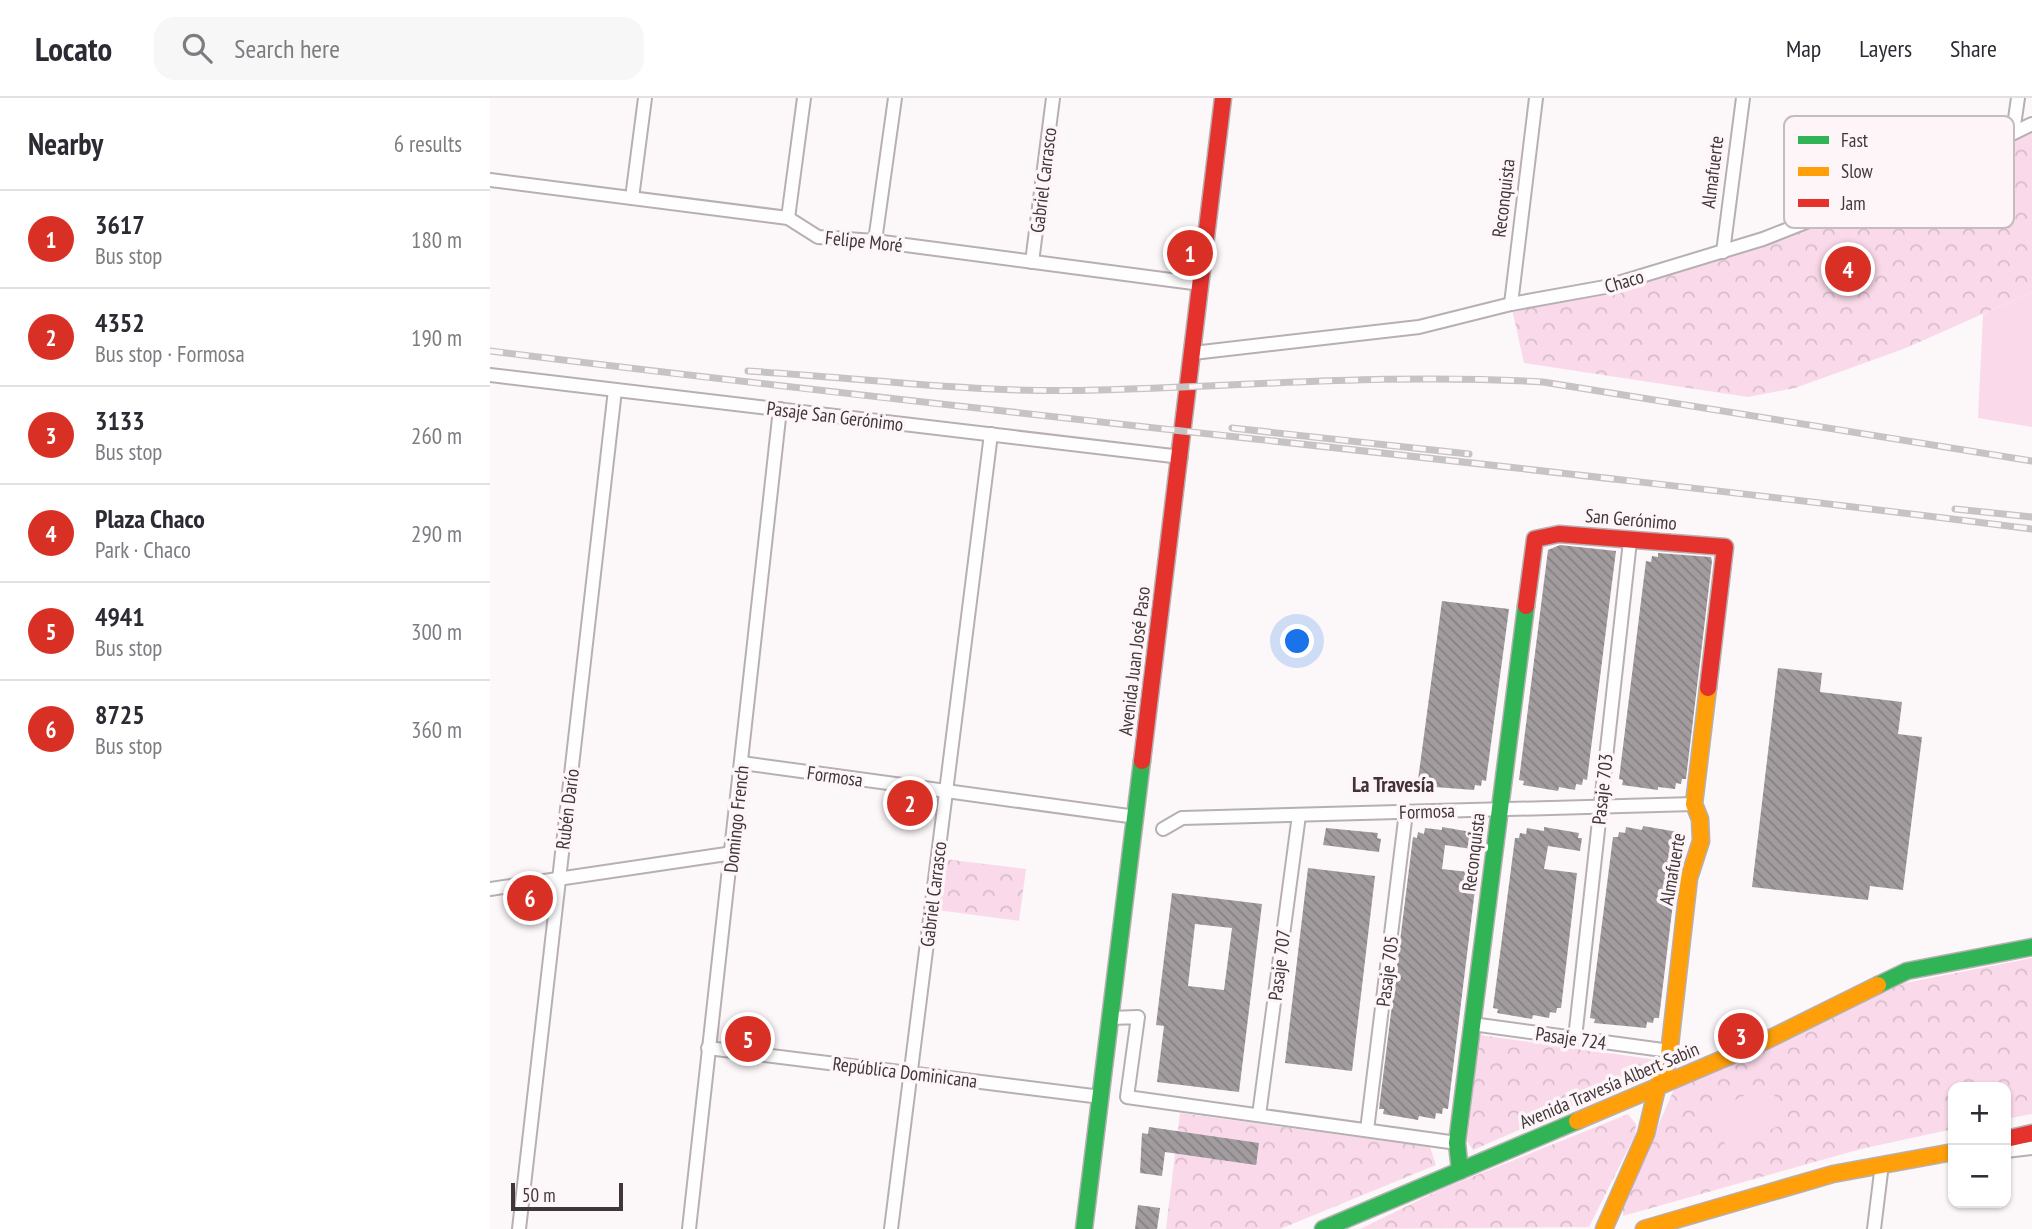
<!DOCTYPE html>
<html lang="en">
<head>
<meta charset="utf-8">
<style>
	:root { --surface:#fff; --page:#f7f7f7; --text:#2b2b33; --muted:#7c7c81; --line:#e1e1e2; --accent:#d93025 }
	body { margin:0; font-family:"PT Sans Narrow",sans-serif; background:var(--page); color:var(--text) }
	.controls { position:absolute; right:21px; bottom:21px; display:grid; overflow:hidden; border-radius:14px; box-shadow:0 2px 5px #0004 }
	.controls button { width:63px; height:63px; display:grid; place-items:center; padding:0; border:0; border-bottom:2px solid var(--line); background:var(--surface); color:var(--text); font:35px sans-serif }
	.scale { position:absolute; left:21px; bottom:18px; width:112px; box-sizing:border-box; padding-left:7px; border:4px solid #40373b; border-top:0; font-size:19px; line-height:24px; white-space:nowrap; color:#40373b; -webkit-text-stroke:5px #fef5f9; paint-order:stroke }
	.you { position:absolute; left:808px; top:544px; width:24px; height:24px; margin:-18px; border:5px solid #fff; border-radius:50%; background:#1a73e8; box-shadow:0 0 0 10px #1a73e833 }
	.badge { display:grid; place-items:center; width:46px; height:46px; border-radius:50%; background:var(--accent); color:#fff; font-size:23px; font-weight:700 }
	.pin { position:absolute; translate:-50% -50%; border:4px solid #fff; box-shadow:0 2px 7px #0006 }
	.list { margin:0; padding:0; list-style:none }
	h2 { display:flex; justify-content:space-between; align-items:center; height:91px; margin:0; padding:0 28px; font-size:30px }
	h2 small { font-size:23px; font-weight:400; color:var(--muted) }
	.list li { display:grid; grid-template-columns:46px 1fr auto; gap:21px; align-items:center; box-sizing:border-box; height:98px; padding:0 28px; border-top:2px solid var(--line) }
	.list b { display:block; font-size:26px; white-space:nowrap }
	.list p { margin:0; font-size:23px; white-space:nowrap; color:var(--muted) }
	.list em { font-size:23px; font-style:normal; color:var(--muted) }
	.icon { flex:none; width:38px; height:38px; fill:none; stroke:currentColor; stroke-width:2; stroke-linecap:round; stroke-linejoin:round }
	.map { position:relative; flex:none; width:1542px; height:1131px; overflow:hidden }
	header { display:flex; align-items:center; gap:42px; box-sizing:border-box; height:98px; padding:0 35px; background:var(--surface); border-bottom:2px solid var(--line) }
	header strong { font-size:33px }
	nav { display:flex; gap:38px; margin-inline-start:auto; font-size:24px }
	.search { width:490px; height:63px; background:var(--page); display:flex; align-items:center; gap:18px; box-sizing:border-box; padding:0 24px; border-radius:21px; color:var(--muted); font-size:26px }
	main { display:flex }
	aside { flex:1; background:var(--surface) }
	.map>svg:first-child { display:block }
	.park { fill:url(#park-crowns) }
	.pitch { fill:#fadaea }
	.building { fill:url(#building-back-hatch); fill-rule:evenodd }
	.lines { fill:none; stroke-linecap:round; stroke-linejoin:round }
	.street-casing { stroke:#b7b0b3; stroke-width:16 }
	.fast-casing { stroke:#b7b0b3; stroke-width:19 }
	.slow-casing { stroke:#b7b0b3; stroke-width:19 }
	.jam-casing { stroke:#b7b0b3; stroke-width:19 }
	.street { stroke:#fffefe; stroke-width:12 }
	.fast { stroke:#30b455; stroke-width:16 }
	.slow { stroke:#ff9f0a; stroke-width:16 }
	.jam { stroke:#e5322d; stroke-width:16 }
	.rail-casing { stroke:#c6c3c4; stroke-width:7 }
	.rail { stroke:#fef5f9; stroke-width:4.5; stroke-dasharray:13; stroke-linecap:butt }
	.labels { text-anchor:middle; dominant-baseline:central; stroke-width:7; stroke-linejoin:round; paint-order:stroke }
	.street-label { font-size:19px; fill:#40373b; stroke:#fef5f9 }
	.neighbourhood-label { font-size:21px; font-weight:bold; fill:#423139; stroke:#fef5f9 }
	.key { fill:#fef5f9; stroke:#c5bcc0; stroke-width:2 }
	.key-label { font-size:19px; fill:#40373b }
</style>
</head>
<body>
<header>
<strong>Locato</strong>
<div class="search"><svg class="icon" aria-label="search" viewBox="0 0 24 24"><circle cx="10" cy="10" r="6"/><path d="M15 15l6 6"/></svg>Search here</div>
<nav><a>Map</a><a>Layers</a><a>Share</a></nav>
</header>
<main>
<aside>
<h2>Nearby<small>6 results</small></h2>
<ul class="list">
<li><span class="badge">1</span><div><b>3617</b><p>Bus stop</p></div><em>180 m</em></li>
<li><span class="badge">2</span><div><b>4352</b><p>Bus stop · Formosa</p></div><em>190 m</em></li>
<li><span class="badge">3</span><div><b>3133</b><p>Bus stop</p></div><em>260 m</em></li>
<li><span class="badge">4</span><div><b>Plaza Chaco</b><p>Park · Chaco</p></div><em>290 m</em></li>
<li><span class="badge">5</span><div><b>4941</b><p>Bus stop</p></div><em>300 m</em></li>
<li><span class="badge">6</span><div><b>8725</b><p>Bus stop</p></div><em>360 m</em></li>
</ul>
</aside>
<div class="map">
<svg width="1542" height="1131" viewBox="0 0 1542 1131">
	<defs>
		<pattern id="park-crowns" width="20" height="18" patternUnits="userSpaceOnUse" patternTransform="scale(1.75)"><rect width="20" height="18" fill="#fadaea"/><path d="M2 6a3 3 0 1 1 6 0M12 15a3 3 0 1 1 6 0" fill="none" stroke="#d7bcca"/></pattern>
		<pattern id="building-back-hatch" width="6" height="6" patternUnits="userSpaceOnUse" patternTransform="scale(1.75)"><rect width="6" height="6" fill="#a29c9f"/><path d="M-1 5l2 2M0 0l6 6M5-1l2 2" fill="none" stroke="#858083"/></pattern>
	</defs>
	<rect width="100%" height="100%" fill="#fcf7f9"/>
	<g class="park">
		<path d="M1542 26V194L1416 250 1305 290 1258 299 1034 265 1021 206 1115 189 1273 141Z"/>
		<path d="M454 761 536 771 529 823 447 812Z"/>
		<path d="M1542 860V1016L1516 1021V989H1463V1031L1371 1051 1133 1118V1107L1185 989 1415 885Z"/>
		<path d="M990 937 1168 962 1169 971 983 1052 977 1043Z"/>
		<path d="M690 1015 940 1049 946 1067 790 1131H676Z"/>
		<path d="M1138 1016 1146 1026 1145 1037 1099 1129 870 1131 952 1091Z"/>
	</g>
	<g class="pitch">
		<path d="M1542 194V329L1488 320 1493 216Z"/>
		<path d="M1279 986 1297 1024 1238 1052 1220 1014Z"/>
	</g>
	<g class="building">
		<path d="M1070 447 1126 453 1097 682 1093 681 1092 687 1086 686 1085 692 1069 689 1068 693 1033 687 1034 683 1029 682 1058 452Z"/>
		<path d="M1168 455 1221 459 1222 463 1196 681H1192L1191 686 1186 685 1185 691 1168 689V692L1132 687 1133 682 1129 681 1156 463 1161 464 1162 458 1168 459Z"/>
		<path d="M952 503 1019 511 996 683 992 682 991 688 985 687 984 692 932 688 933 683 928 682Z"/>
		<path d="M1288 570 1332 575 1330 594 1412 604 1408 636 1432 639 1413 792 1380 788 1378 802 1262 789Z"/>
		<path d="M1153 728 1188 734 1187 739H1191L1169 920H1164L1163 925 1157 924 1156 930 1104 925 1105 921 1100 920 1123 739H1128L1129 734 1135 735 1136 729 1152 732Z"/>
		<path d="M952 729 987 735 986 739 990 740 988 752 955 747 952 771 987 775 958 1011 953 1010 952 1016 946 1015 945 1021 929 1018 928 1022 893 1016 894 1011H889L923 739 927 740 928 734 934 736 935 730 952 732Z"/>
		<path d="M1054 729 1089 735 1088 740H1092L1090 753 1058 748 1054 771 1087 775 1071 910H1067L1066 915 1060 914 1059 920 1043 917 1042 921 1007 915 1008 911 1003 910 1025 740H1029L1030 735 1036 736 1037 730 1054 733Z"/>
		<path d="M836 730 888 735 887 740 891 741 889 754 833 747Z"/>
		<path d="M818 770 885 778 862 973 795 965Z"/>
		<path d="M682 795 772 806 749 994 667 984 674 928 666 927ZM705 826 742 830 734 892 698 888Z"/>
		<path d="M659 1029 769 1045 766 1067 675 1054 672 1078 650 1075 652 1035 658 1036Z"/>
		<path d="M648 1107 670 1110 667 1131H645Z"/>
	</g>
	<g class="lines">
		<defs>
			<g id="street">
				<path d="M1523 34 1528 0"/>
				<path d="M0 82 298 120 328 139 385 143 711 186"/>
				<path d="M142 100 155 0"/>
				<path d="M298 120 314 0"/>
				<path d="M385 143 405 0"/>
				<path d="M1233 154 1253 0"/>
				<path d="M542 164 563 0"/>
				<path d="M1021 206 1046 0"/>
				<path d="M703 255 929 229 1021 206 1115 189 1273 141 1446 73 1542 26"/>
				<path d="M0 277 691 359"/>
				<path d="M252 665 646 719"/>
				<path d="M673 731 692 720 1204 706"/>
				<path d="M0 791 243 755"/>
				<path d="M621 920 648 919 637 999 967 1045"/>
				<path d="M982 926 1180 953"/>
				<path d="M1085 940 1140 443"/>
				<path d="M218 950 611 999"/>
				<path d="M769 1017 809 717"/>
				<path d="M877 1032 916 714"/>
				<path d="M1516 1053 1542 1050"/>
				<path d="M29 1131 125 292"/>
				<path d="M199 1131 290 311"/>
				<path d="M401 1131 501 336"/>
				<path d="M1384 1131 1392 1066"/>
			</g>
			<g id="fast">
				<path d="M1388 887 1417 873 1542 849"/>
				<path d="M970 1073 967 1045 1036 508"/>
				<path d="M594 1131 652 663"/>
				<path d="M833 1131 1087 1023"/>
			</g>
			<g id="slow">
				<path d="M1087 1023 1275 943 1388 887"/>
				<path d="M1114 1131 1156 1036 1167 990 1178 965 1199 780 1211 743 1210 721 1204 706 1218 590"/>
				<path d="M1154 1131 1343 1076 1463 1054"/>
			</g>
			<g id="jam">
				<path d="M1036 508 1045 441 1069 436 1235 449 1218 590"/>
				<path d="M652 663 733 0"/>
				<path d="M1516 1041 1542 1035"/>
			</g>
		</defs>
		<use href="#street" class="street-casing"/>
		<use href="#fast" class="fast-casing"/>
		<use href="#slow" class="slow-casing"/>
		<use href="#jam" class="jam-casing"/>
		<use href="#street" class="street"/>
		<use href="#fast" class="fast"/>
		<use href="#slow" class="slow"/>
		<use href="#jam" class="jam"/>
		<defs>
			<g id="rail">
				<path d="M0 253C513 317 1029 366 1542 431"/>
				<path d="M258 273C374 280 491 296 608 292 757 288 904 275 1053 284L1542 363"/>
				<path d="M742 330 979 356"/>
				<path d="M1465 411 1542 419"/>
			</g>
		</defs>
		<use href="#rail" class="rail-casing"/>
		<use href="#rail" class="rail"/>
	</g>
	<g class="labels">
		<g class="street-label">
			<text transform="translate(1222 74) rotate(-83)">Almafuerte</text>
			<text transform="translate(553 82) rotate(-83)">Gabriel Carrasco</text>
			<text transform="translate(1013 100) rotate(-83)">Reconquista</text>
			<text transform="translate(374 143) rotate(6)">Felipe Moré</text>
			<text transform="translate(1134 183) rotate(-16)">Chaco</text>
			<text transform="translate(345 318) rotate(7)">Pasaje San Gerónimo</text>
			<text transform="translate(1141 421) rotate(5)">San Gerónimo</text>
			<text transform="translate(644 563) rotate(-83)">Avenida Juan José Paso</text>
			<text transform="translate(345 678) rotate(8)">Formosa</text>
			<text transform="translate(1112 691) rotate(-84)">Pasaje 703</text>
			<text transform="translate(77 711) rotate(-83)">Rubén Darío</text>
			<text transform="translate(937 713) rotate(-2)">Formosa</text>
			<text transform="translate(246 721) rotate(-84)">Domingo French</text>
			<text transform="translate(983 754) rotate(-83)">Reconquista</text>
			<text transform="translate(1182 771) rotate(-80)">Almafuerte</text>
			<text transform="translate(443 796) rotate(-83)">Gabriel Carrasco</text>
			<text transform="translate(789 867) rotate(-83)">Pasaje 707</text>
			<text transform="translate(897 873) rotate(-83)">Pasaje 705</text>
			<text transform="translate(1081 940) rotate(8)">Pasaje 724</text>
			<text transform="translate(415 974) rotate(7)">República Dominicana</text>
			<text transform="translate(1119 987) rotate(-23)">Avenida Travesía Albert Sabin</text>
		</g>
		<g class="neighbourhood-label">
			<text x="903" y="686">La Travesía</text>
		</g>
	</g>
	<rect x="1294" y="18" width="230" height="112" rx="10" class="key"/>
	<rect x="1308" y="38" width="31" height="8" fill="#30b455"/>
	<rect x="1308" y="69" width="31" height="9" fill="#ff9f0a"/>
	<rect x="1308" y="101" width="31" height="8" fill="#e5322d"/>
	<g class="key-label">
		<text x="1351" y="49">Fast</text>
		<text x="1351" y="80">Slow</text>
		<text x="1351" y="112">Jam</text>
	</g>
</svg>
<div class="controls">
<button>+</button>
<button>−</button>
</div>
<div class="scale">50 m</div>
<div class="you"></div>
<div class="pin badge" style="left:700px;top:155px">1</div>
<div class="pin badge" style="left:420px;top:705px">2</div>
<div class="pin badge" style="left:1251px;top:938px">3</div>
<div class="pin badge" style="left:1358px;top:171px">4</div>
<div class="pin badge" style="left:258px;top:941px">5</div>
<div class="pin badge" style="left:40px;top:800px">6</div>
</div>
</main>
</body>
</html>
